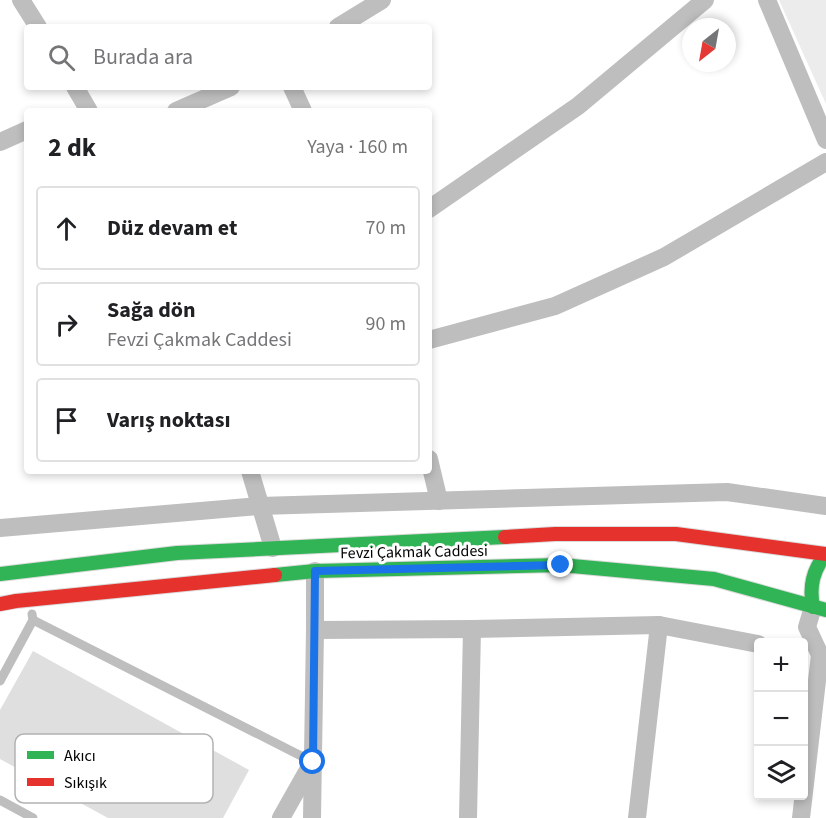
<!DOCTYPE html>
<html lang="tr">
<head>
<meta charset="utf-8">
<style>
	:root { --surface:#fff; --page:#f6f6f6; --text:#202124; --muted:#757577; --line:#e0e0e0 }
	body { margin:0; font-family:"Source Sans 3",sans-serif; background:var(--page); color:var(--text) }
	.controls { position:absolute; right:18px; bottom:18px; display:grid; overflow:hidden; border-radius:6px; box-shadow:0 3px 9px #0003 }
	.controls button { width:54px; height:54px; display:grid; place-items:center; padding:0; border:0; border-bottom:2px solid var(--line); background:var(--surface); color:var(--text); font:30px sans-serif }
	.compass { position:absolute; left:682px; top:18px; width:54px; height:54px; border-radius:50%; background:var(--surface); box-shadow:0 3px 9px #0003; rotate:211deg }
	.stop { position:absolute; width:18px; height:18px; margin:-14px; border:4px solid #1a73e8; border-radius:50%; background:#fff }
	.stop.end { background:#1a73e8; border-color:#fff; box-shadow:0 2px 6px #0008 }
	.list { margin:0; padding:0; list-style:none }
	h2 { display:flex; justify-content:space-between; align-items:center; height:78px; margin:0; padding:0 24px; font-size:26px }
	h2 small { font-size:20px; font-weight:400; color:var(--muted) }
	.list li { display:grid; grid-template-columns:39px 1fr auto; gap:18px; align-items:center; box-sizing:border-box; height:84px; margin:0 12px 12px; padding:0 12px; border:2px solid var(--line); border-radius:6px }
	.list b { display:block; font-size:22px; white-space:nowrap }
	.list p { margin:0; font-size:20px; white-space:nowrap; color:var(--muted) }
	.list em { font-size:20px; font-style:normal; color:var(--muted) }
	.icon { flex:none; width:33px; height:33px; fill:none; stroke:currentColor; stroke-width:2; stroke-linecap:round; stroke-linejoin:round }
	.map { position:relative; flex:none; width:826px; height:818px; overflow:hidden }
	.search { position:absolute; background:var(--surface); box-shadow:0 3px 9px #0003; left:24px; top:24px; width:408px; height:66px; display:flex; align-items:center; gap:15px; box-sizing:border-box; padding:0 21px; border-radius:6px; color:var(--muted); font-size:22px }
	.panel { position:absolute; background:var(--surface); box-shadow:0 3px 9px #0003; left:24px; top:108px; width:408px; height:366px; border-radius:6px }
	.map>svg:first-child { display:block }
	.green { fill:#ececec }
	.building { fill:#dfdfdf }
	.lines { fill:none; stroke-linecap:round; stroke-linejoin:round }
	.fast-casing { stroke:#dbdbdb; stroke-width:16 }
	.jam-casing { stroke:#dbdbdb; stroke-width:16 }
	.lane { stroke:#bebebe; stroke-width:9 }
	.street { stroke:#bebebe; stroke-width:18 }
	.fast { stroke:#30b455; stroke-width:14 }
	.jam { stroke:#e5322d; stroke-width:14 }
	.route { stroke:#1a73e8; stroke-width:8 }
	.labels { text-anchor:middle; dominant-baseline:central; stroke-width:6; stroke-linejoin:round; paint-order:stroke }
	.street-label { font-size:16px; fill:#000; stroke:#fff }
	.key { fill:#fff; stroke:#b2b2b2; stroke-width:1.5 }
	.key-label { font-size:16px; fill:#000 }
</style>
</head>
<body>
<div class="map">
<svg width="826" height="818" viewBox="0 0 826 818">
	<rect width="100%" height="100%" fill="#fff"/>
	<path class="green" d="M779 0H826V104Z"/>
	<path class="building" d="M33 651 249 770 223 818H108L0 759V710Z"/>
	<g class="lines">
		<defs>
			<g id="fast">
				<path d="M0 574 177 553 505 537"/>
				<path d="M275 575 315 571 561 565 714 579 826 610"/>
				<path d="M813 607C809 586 813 570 826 554"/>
			</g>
			<g id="jam">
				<path d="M505 537 555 534H676L826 554"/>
				<path d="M0 604 16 601 275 575"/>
			</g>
		</defs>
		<use href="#fast" class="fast-casing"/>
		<use href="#jam" class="jam-casing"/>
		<g class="lane">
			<path d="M33 620 313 762"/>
			<path d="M0 681 33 620 32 614"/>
			<path d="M0 800 33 818"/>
		</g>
		<g class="street">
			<path d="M21 0 38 27"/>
			<path d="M767 0 826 140"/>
			<path d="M338 27 382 0"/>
			<path d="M75 87 89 111"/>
			<path d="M292 87 303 111"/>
			<path d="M176 111 231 87"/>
			<path d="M0 142 27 130"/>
			<path d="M429 209 578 106 705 0"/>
			<path d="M429 340 555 306 664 257 826 162"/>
			<path d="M429 459 439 501"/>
			<path d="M250 471 273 548"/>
			<path d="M0 528 260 506 727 492 826 506"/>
			<path d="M315 630 472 629 659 625 758 644"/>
			<path d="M281 818 312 763"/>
			<path d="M312 818 315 630V571"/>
			<path d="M468 818 472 629"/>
			<path d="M637 818 659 625"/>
			<path d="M801 818 820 655 807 627 813 607"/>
		</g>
		<use href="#fast" class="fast"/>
		<use href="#jam" class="jam"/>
	</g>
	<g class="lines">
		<path class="route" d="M313 762 315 571 561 565"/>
	</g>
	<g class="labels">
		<g class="street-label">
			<text transform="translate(414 552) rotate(-1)">Fevzi Çakmak Caddesi</text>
		</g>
	</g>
	<rect x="15" y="734" width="198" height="69" rx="9" class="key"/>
	<rect x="27" y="751" width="27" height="8" fill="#30b455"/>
	<rect x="27" y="778" width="27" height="8" fill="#e5322d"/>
	<g class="key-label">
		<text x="64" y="761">Akıcı</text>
		<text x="64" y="788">Sıkışık</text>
	</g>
</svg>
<div class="controls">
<button>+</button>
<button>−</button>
<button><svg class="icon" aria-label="layers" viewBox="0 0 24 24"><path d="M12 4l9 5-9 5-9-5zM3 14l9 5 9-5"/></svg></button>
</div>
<svg class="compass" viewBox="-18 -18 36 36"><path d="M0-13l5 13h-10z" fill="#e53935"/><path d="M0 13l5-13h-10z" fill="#757577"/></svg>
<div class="stop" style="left:313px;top:762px"></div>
<div class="stop end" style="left:561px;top:565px"></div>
<div class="search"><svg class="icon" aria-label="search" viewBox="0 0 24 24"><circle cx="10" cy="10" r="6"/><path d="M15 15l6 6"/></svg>Burada ara</div>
<section class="panel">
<h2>2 dk<small>Yaya · 160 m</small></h2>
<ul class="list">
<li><svg class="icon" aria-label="ahead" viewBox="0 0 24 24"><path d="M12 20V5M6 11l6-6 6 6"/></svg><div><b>Düz devam et</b></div><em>70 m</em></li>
<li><svg class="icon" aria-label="right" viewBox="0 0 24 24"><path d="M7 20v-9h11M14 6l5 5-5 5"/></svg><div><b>Sağa dön</b><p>Fevzi Çakmak Caddesi</p></div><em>90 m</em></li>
<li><svg class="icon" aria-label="arrive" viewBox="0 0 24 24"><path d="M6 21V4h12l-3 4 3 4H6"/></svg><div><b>Varış noktası</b></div></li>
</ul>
</section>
</div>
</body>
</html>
